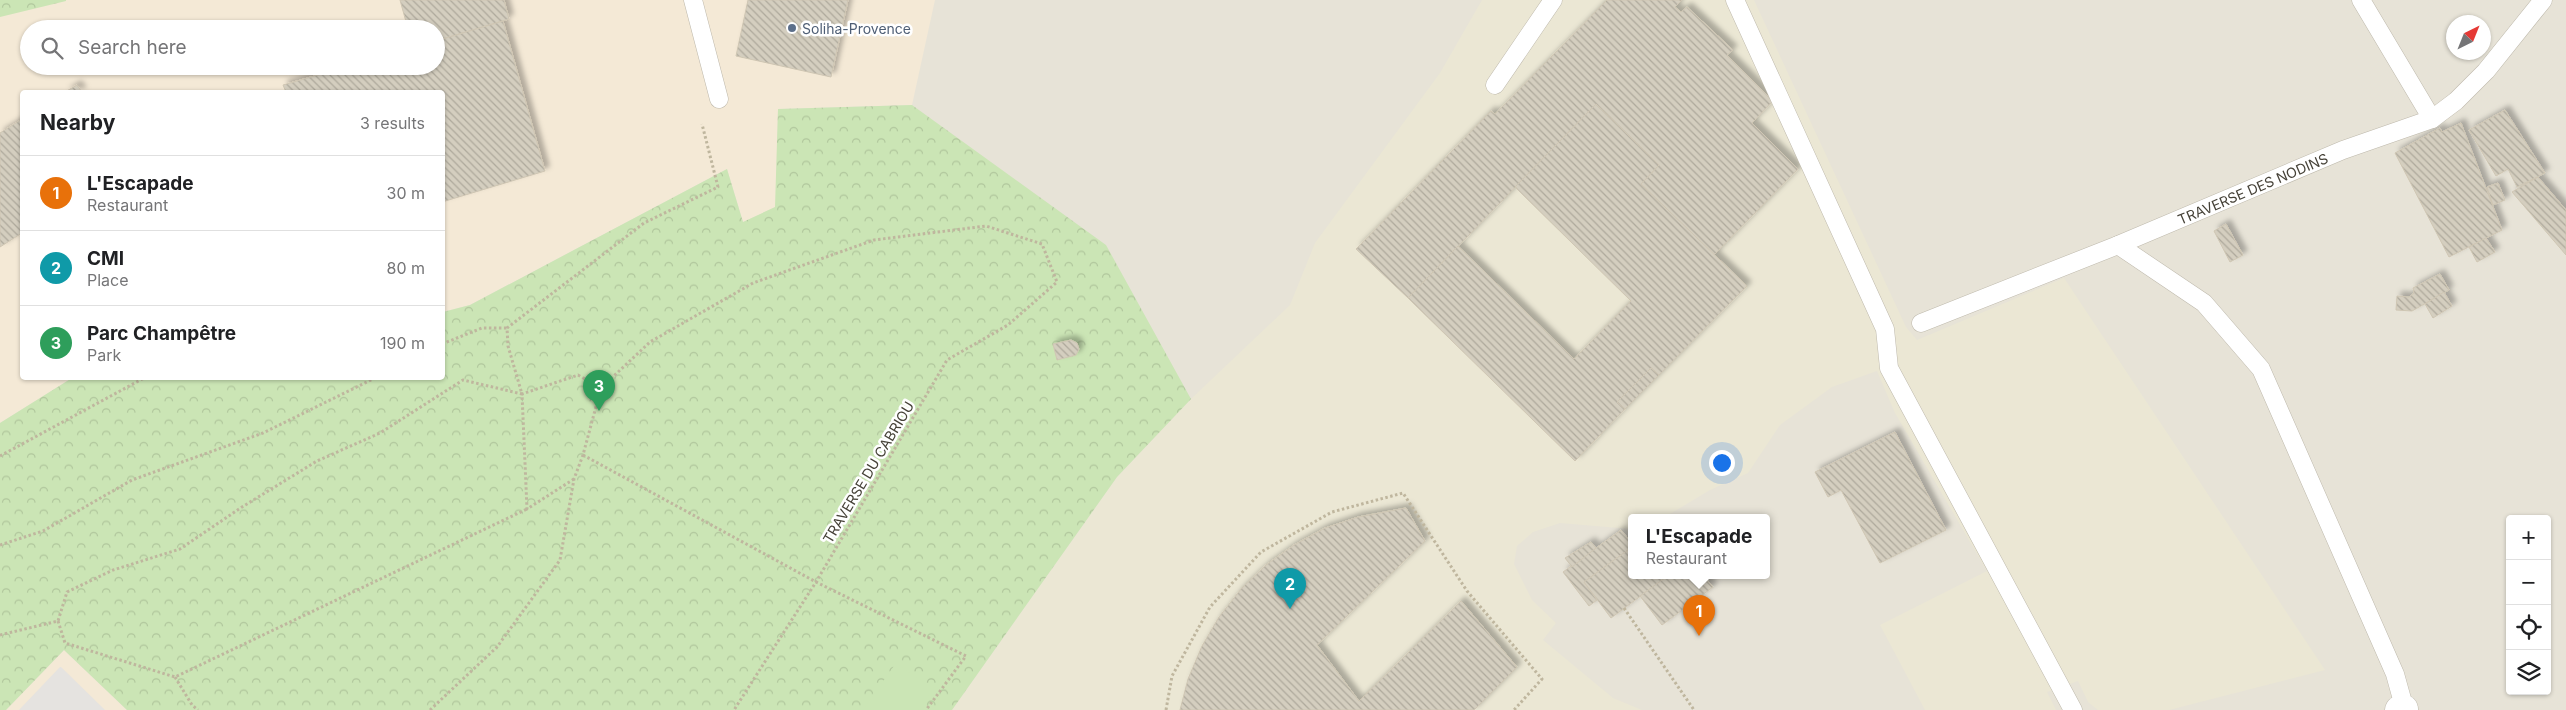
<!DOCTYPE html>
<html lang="en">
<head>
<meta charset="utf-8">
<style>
	:root { --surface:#fff; --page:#f2f2f2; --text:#202124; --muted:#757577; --line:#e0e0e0; --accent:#ec5428 }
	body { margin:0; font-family:Inter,sans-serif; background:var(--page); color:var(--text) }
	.controls { position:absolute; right:15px; bottom:15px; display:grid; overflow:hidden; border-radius:5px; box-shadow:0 1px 4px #0004 }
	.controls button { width:45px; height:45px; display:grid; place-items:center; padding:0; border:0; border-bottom:1px solid var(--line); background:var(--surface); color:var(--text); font:25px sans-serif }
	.compass { position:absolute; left:2446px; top:15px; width:45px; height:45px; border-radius:50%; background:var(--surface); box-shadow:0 1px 4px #0004; rotate:43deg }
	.you { position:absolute; left:1721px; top:462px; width:18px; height:18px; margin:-12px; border:4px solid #fff; border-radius:50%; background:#1a73e8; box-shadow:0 0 0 8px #1a73e833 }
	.badge { display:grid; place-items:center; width:32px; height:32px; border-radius:50%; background:var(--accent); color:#fff; font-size:16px; font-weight:700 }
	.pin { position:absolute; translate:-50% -41px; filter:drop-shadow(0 1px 2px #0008) }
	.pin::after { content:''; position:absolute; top:26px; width:18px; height:15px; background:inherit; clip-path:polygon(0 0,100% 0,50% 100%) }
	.popup { position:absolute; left:1628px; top:514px; width:142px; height:65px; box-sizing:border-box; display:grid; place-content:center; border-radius:5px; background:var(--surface); filter:drop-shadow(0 1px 4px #0005); font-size:16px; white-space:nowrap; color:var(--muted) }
	.popup b { font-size:19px; color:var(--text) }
	.popup::after { content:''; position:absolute; left:50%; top:100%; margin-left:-10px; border:10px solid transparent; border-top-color:var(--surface) }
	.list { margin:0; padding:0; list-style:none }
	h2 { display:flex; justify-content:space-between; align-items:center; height:65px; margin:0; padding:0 20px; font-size:21px }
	h2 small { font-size:16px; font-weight:400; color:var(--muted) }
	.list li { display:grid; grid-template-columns:32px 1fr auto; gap:15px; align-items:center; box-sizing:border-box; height:75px; padding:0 20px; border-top:1px solid var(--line) }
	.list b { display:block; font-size:19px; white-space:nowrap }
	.list p { margin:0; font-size:16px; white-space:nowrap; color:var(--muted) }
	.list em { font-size:16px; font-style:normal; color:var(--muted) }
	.icon { flex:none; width:28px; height:28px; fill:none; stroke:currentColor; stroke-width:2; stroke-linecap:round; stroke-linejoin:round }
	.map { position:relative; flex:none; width:2566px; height:710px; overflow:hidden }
	.search { position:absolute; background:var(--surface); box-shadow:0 1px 4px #0004; left:20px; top:20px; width:425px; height:55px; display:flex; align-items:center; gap:12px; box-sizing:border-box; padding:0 18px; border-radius:28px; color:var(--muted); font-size:19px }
	.panel { position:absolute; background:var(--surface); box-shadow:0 1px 4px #0004; left:20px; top:90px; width:425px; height:290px; border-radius:5px }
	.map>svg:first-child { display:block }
	.residential { fill:#e7e3d7; fill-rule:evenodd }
	.commercial { fill:#f4e9d6; fill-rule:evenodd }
	.education { fill:#ebe7d4 }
	.forest { fill:url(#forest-crowns) }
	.garden { fill:#cbe5b5 }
	.parking { fill:#e5e3e0 }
	.building { fill:url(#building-back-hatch); stroke:#cfc6b3; filter:url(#shadow) }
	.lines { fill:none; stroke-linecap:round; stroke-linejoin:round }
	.service-casing { stroke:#beb9ac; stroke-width:19 }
	.minor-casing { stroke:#beb9ac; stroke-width:29 }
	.path { stroke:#bfb69e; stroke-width:3; stroke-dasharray:2.5 2.5; stroke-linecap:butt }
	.service { stroke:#fff; stroke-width:18 }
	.minor { stroke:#fff; stroke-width:28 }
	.service-dot { fill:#5c6f8a; stroke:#fff; stroke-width:2 }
	.labels { text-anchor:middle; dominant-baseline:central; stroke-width:5; stroke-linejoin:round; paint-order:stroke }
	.service-label { font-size:14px; fill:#4e5e75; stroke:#fff; text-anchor:start }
	.street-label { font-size:14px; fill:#464238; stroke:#fff }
</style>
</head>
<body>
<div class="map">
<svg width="2566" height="710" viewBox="0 0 2566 710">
	<defs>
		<pattern id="forest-crowns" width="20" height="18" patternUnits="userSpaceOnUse" patternTransform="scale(1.25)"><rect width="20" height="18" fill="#cbe5b5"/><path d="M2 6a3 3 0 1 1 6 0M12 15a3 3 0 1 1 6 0" fill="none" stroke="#b0c69c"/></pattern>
		<pattern id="building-back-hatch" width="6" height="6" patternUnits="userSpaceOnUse" patternTransform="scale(1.25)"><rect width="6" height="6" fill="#d4cebf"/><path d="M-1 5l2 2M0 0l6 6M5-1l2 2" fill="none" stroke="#aea99c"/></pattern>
		<filter id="shadow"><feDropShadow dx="4.5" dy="-4.5" stdDeviation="2.5" flood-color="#0004"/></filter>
	</defs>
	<rect width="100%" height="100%" fill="#f3f1e9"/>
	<path class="residential" d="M0 0H2566V710H0ZM2454 22H2484V52H2454ZM29 29H436V66H29ZM22 92H442V378H22ZM1632 517H1766V575H1632ZM2510 519H2547V691H2510Z"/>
	<g class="commercial">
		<path d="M0 0H935L912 105 778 109 776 207 743 222 727 169 470 305 443 312 442 92H22V378H72L0 423ZM29 29H436V66H29Z"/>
		<path d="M64 650 127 710H6Z"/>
	</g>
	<path class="education" d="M1482 0H1754L1906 327 1917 340 2064 278 2325 670 2169 710H2098L2088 702 2078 681 2047 692 2056 710H1925L1880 625 1987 571 1895 413 1877 371 1832 387 1780 425 1748 473 1710 490 1665 517H1632L1631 529 1560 523 1533 532 1517 546 1514 564 1532 600 1556 623 1543 640 1613 698 1642 710H952L1117 477 1191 399 1290 305 1315 243 1440 73Z"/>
	<g class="forest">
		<path d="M0 0H66V1L0 17Z"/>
		<path d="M912 105 1106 245 1191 399 1117 477 952 710H127L64 650 6 710H0V423L72 378H442L443 312 470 305 727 169 743 222 775 207 778 109Z"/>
	</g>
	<path class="garden" d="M896 663 933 689 918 710H863Z"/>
	<path class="parking" d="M60 667H61L105 710H19Z"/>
	<g class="building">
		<path d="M400 0H504L509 19 436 41V29H408Z"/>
		<path d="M748 0H848L831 77 736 56Z"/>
		<path d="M1607 0H1682L1675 7 1681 12 1687 7 1733 50 1727 55 1773 101 1752 123 1798 169 1714 255 1641 184 1659 165 1596 104 1408 298 1356 249 1491 111 1495 114Z"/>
		<path d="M503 21 545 171 442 202V92H286L283 85 349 66H436V41Z"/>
		<path d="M77 85 82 92H65Z"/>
		<path d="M1596 104 1659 165 1641 184 1747 286 1659 375 1651 368 1617 402 1625 409 1575 461 1408 298 1458 246 1574 359 1631 301 1515 187Z"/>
		<path d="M2505 110 2545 173 2517 187 2508 169 2496 176 2469 130Z"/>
		<path d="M22 119V233L0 247V133Z"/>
		<path d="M2461 123 2502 230 2449 257 2395 153 2440 128 2442 132Z"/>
		<path d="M2538 177 2566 210V255L2512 192Z"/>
		<path d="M2498 183 2505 200 2493 205 2487 187Z"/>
		<path d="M2226 224 2243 255 2230 262 2214 231Z"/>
		<path d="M2486 238 2495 252 2477 262 2469 247Z"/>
		<path d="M2440 274 2449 290 2412 311 2396 310 2397 296 2409 297 2414 293 2413 288Z"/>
		<path d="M2444 292 2452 306 2433 318 2425 304Z"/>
		<path d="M1071 340 1077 343 1079 349 1076 355 1057 360 1053 344Z"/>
		<path d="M1651 368 1659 375 1625 409 1617 402Z"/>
		<path d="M1895 432 1946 530 1880 563 1841 490 1828 497 1815 472Z"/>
		<path d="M1406 508 1425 541 1317 645 1359 701 1461 601 1517 667 1474 710H1180L1188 679 1202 646 1219 617 1241 589 1266 565 1294 545 1325 528 1358 517Z"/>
		<path d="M1621 530 1632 543V547L1584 582 1597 600 1589 606 1563 572Z"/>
		<path d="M1591 542 1596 548 1572 567 1565 558Z"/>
		<path d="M1632 547V575H1669L1611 618 1584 582Z"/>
		<path d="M1669 575H1703L1713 587 1662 625 1640 596Z"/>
	</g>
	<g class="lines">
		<defs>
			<g id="service">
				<path d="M693 0 719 99"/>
				<path d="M1735 0 1885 329 1889 368 2073 710"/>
				<path d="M2361 0 2432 119"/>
				<path d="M1495 85 1553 0"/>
				<path d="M2118 245 2204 303 2261 369 2395 674 2405 710"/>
				<path id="s1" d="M1921 323 2118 245 2343 150 2432 119 2456 101 2486 71 2543 0"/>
			</g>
			<path id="minor" d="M2399 710 2404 709"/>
		</defs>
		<use href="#service" class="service-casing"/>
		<use href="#minor" class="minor-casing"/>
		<g class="path">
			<path d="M442 344 482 328H507"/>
			<path d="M583 455 816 582 966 656 926 710"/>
			<path d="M0 456 144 378"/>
			<path d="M574 479 527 509 522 394 578 375 601 388"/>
			<path d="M0 545 43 531 132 480 263 433 375 378"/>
			<path d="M1624 608 1694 710"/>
			<path d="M58 621 65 643 175 677 527 509"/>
			<path d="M0 635 58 621 67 592 113 570 180 549 242 507 317 461 380 433 463 380 522 394 508 346 507 328 644 223 718 187 702 124"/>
			<path d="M175 677 192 705 198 710"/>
			<path d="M430 710 497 647 560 560 574 479 583 455 601 388 650 342 753 283 874 240 986 226 1042 244 1057 282 1008 325 947 360 816 582 734 710"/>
			<path d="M1166 710 1172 676 1210 607 1261 552 1332 512 1403 493 1467 591 1542 679 1514 710"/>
		</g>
		<use href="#service" class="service"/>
		<use href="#minor" class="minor"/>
	</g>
	<circle class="service-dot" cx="792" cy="28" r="5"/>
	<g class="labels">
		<g class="service-label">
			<text x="802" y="28">Soliha-Provence</text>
		</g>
		<g class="street-label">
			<text stroke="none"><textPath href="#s1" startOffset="358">TRAVERSE DES NODINS</textPath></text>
			<text transform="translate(868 472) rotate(-59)">TRAVERSE DU CABRIOU</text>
		</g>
	</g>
</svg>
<div class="controls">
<button>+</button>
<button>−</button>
<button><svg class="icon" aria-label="locate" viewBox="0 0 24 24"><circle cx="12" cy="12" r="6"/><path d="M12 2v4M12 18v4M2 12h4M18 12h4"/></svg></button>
<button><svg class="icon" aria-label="layers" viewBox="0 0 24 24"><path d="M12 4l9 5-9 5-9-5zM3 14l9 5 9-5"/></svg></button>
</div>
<svg class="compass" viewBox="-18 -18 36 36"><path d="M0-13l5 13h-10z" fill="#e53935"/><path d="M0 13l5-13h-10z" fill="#757577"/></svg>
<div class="you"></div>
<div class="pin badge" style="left:1699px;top:636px;background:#e8710a">1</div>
<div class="popup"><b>L'Escapade</b>Restaurant</div>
<div class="pin badge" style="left:1290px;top:609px;background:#0f9aa8">2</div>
<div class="pin badge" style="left:599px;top:411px;background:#2e9e5b">3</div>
<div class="search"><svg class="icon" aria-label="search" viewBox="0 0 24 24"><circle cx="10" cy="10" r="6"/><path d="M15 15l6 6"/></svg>Search here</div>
<section class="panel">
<h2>Nearby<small>3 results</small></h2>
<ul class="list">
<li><span class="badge" style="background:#e8710a">1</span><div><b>L'Escapade</b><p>Restaurant</p></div><em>30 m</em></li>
<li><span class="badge" style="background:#0f9aa8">2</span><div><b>CMI</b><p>Place</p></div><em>80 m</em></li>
<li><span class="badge" style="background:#2e9e5b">3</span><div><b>Parc Champêtre</b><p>Park</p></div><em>190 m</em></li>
</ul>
</section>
</div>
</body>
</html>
